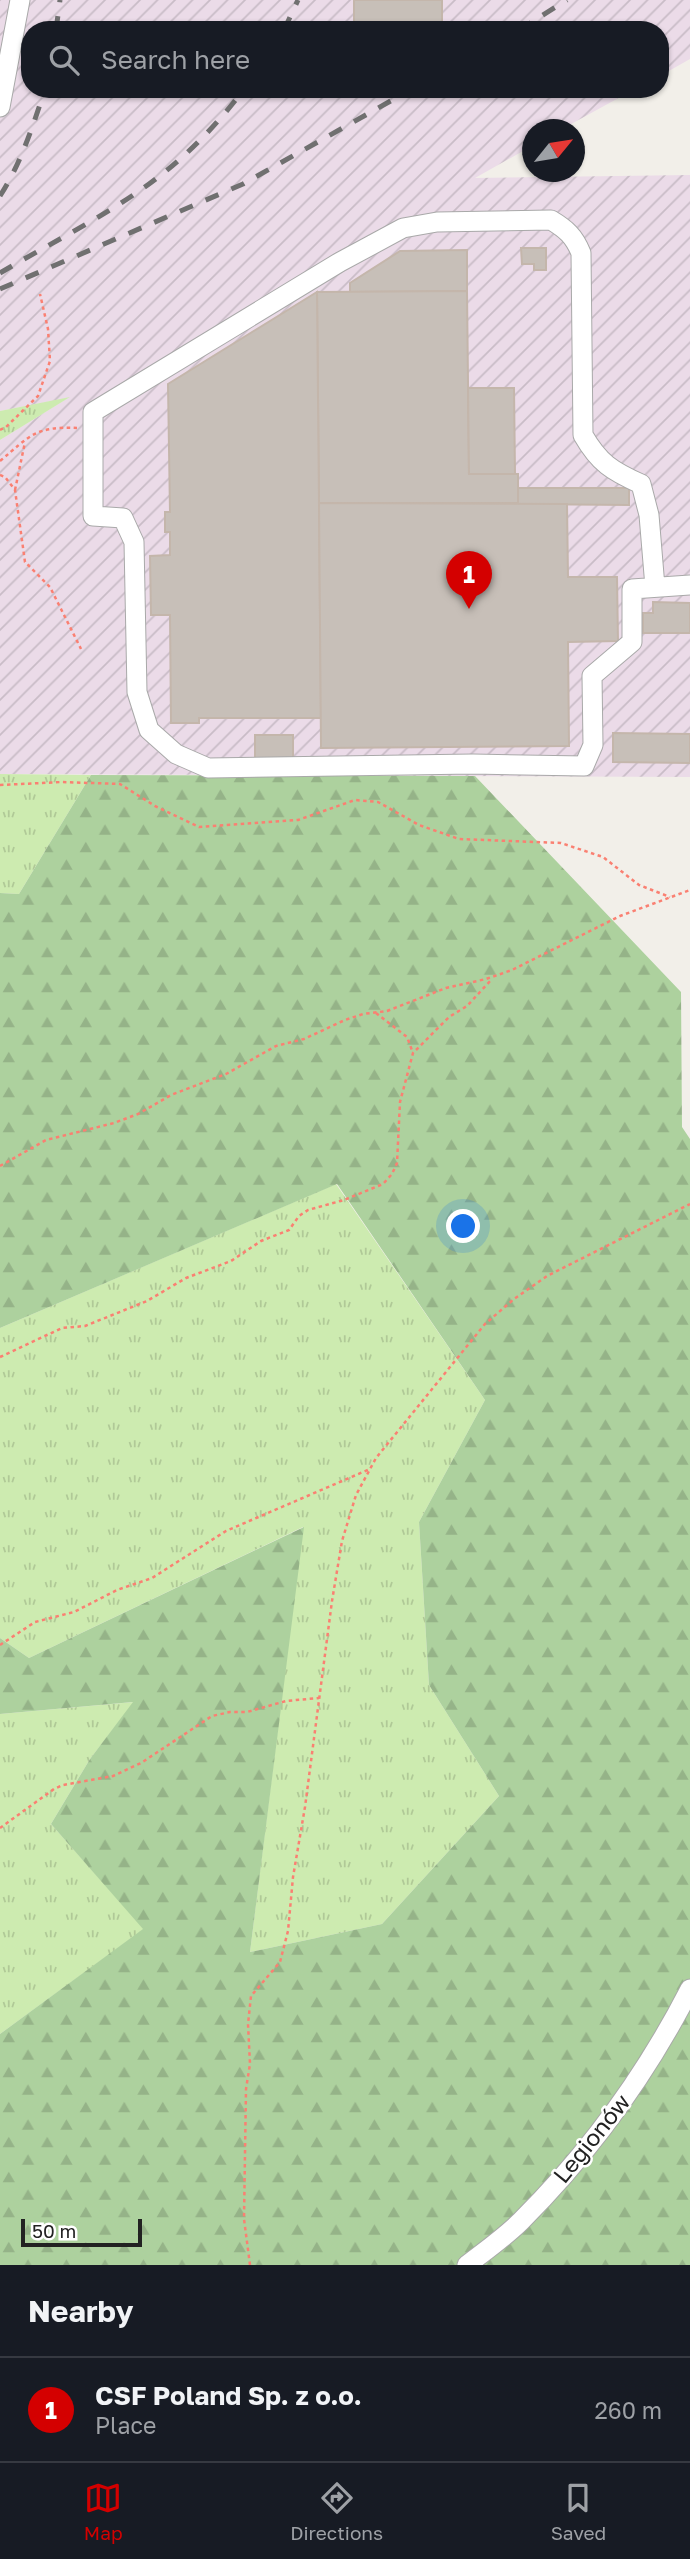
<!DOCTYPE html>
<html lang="en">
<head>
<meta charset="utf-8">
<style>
	:root { --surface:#171b24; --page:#242831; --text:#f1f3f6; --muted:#9ea1a6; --line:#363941; --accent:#d40000 }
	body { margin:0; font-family:"Golos Text",sans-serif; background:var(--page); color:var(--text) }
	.compass { position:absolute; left:522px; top:119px; width:63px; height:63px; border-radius:50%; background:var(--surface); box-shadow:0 2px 5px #0004; rotate:60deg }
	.scale { position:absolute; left:21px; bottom:18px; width:121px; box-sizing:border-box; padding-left:7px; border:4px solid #222; border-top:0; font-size:19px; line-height:24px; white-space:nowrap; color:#222; -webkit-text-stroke:5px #fff; paint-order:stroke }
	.you { position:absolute; left:464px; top:1227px; width:24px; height:24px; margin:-18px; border:5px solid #fff; border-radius:50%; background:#1a73e8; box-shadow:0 0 0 10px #1a73e833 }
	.badge { display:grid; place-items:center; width:46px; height:46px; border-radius:50%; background:var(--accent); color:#fff; font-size:23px; font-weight:700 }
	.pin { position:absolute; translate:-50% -58px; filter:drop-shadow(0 2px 4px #0008) }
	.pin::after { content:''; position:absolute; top:37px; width:24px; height:21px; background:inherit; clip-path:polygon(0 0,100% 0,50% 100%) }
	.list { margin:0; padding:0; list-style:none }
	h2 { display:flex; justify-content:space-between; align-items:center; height:91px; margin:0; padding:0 28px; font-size:30px }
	h2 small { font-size:23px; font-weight:400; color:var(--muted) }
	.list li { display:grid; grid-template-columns:46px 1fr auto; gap:21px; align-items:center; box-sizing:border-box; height:105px; padding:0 28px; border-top:2px solid var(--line) }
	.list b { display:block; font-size:26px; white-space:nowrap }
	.list p { margin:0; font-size:23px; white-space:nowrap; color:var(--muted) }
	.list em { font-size:23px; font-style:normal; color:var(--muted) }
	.icon { flex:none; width:38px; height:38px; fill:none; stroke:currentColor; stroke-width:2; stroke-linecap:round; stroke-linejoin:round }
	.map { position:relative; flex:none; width:690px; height:2265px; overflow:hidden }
	.search { position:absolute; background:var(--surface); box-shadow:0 2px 5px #0004; left:21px; right:21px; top:21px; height:77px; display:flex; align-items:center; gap:18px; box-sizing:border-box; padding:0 24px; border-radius:28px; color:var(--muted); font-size:26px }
	.sheet { height:196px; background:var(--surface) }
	nav { display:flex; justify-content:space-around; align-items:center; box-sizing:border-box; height:98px; border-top:2px solid var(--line); background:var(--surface); font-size:19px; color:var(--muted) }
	nav a { display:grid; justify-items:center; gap:4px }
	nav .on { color:var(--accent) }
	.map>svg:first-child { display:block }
	.industrial { fill:url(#industrial-furrows) }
	.grass { fill:url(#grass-tufts) }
	.forest { fill:url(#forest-firs) }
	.building { fill:#c7bfb8; stroke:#c4b6ab; stroke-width:2 }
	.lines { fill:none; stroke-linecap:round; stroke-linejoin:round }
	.minor-casing { stroke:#a9a9a9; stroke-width:21 }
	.path { stroke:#fa8072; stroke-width:2.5; stroke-dasharray:3.5 3.5; stroke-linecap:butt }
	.minor { stroke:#fff; stroke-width:19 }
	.rail { stroke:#707070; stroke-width:5; stroke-dasharray:14 14; stroke-linecap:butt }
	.labels { text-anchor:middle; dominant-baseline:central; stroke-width:5; stroke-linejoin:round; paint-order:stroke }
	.street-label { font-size:23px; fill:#222; stroke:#fff }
</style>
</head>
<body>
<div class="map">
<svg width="690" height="2265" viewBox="0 0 690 2265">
	<defs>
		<pattern id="industrial-furrows" width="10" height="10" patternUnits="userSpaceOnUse" patternTransform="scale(1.75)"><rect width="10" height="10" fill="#ebdbe8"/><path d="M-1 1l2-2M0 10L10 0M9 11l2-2" fill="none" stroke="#c9bcc7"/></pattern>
		<pattern id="grass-tufts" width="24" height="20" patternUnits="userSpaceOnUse" patternTransform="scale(1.75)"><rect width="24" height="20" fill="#cdebb0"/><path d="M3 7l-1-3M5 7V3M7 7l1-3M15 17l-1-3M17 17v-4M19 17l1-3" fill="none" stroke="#b0c997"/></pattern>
		<pattern id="forest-firs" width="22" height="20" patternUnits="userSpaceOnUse" patternTransform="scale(1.75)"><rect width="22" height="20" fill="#add19e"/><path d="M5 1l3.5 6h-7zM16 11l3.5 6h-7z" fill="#95b388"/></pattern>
	</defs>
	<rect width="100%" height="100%" fill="#f2efe9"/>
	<path class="industrial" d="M0 0H690V59L660 76V30H30V89H635L562 129 532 130V146L475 178 690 175V777L0 774V440L68 398 0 411Z"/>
	<g class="grass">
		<path d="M70 397 0 440V411Z"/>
		<path d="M0 774 91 775 19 894 0 893Z"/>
		<path d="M336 1184 485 1400 419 1522 429 1685 499 1796 382 1924 250 1952 303 1527 29 1658 0 1638V1328Z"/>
		<path d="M134 1702 90 1759 51 1824 144 1929 0 2034V1714Z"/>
	</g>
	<path class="forest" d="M91 775 475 776 681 992 682 1127 690 1139V2265H0V2034L143 1929 51 1824 90 1759 133 1702 0 1714V1638L29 1658 304 1527 250 1952 382 1924 499 1796 429 1685 419 1522 485 1400 337 1184 0 1328V893L19 894Z"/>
	<g class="building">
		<rect x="354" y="0" width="88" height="30"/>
		<path d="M521 248H546V270H534V264H522Z"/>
		<path d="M467 250V291L350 292V283L400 251Z"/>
		<path d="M467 291 469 474H518V503H319L317 292Z"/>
		<path d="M317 292 321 718H199V723H171L170 615H151L150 556 170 555V532H165V512H170L168 384Z"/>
		<path d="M468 388H514L515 474H469Z"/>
		<path d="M518 488H629V505L518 504Z"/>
		<path d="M319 503 567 504 568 577H617L618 641 568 642 569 746 321 748Z"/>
		<path d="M653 602 690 603V633H643V613H653Z"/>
		<path d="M613 733 690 734V763L613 762Z"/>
		<rect x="255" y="735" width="38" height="26"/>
	</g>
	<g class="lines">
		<defs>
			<g id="minor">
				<path d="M0 107 20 0"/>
				<path d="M655 587 649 515 641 484C612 471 599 463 583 435L581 253C574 236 566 229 551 220L437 222 403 228 340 262 93 412V516L123 518 134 542 137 692 149 730 176 754 208 768 473 764 584 766 593 745 592 676 632 642V589L690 585"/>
				<path d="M467 2265C485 2251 505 2237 521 2221 589 2153 646 2075 690 1989"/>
			</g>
		</defs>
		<use href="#minor" class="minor-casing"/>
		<g class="path">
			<path d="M0 430 6 427 38 396 50 361 48 329 40 294"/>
			<path d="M0 461C30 436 35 426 77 428"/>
			<path d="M0 475 5 477 15 490 25 562 50 587 81 649"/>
			<path d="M15 490 25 442"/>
			<path d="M0 785 62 782 120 784 155 806 199 827 298 820 355 800 378 802 419 825 459 839 561 843 603 857 639 885 670 897"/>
			<path d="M376 1013 407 1037 413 1053"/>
			<path d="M0 1166 46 1140 114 1123 138 1114 171 1095 226 1074 276 1046 304 1039 345 1020 363 1014 387 1011 446 988 486 979 512 970 620 916 690 890"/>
			<path d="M0 1357 62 1328 85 1326 147 1301 186 1278 231 1261 261 1241 289 1230 299 1216 308 1210 344 1200 383 1184 392 1174 397 1163 400 1102 413 1053 449 1017 467 1006 492 979"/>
			<path d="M0 1645 35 1622 74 1612 117 1590 152 1578 226 1531 370 1469"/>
			<path d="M0 1828 54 1789 63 1785 113 1776 141 1763 212 1716 230 1712H247L286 1701 319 1698"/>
			<path d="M250 2265 244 2219 246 2089 250 2064 248 2024 251 1996 280 1962 288 1931 293 1877 305 1807 332 1601 342 1541 356 1495 376 1458 485 1324 514 1299 547 1276 690 1204"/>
		</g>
		<use href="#minor" class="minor"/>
		<g class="rail">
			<path d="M56 30 60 0"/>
			<path d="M284 30 298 0"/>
			<path d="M519 30 567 0"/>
			<path d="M0 196C21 163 33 126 45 89"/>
			<path d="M0 273C49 244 102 218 149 184 185 158 217 125 244 89"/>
			<path d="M0 289 243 184 412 89"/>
		</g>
	</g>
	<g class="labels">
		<g class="street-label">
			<text transform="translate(591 2138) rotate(-51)">Legionów</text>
		</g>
	</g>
</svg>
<svg class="compass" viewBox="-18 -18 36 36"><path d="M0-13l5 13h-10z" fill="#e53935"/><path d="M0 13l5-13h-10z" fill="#9ea1a6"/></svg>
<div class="scale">50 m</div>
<div class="you"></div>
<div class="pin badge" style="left:469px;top:609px">1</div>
<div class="search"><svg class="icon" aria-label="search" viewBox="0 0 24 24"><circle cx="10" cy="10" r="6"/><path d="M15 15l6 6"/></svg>Search here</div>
</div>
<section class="sheet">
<h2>Nearby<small></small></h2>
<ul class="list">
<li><span class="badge">1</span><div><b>CSF Poland Sp. z o.o.</b><p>Place</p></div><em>260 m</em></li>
</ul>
</section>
<nav>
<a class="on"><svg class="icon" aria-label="map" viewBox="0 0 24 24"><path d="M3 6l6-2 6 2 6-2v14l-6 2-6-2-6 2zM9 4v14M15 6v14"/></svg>Map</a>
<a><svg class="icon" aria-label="directions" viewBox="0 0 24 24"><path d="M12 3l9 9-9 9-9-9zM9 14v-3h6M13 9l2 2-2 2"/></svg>Directions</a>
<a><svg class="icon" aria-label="saved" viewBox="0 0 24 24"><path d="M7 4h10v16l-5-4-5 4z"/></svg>Saved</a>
</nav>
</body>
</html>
